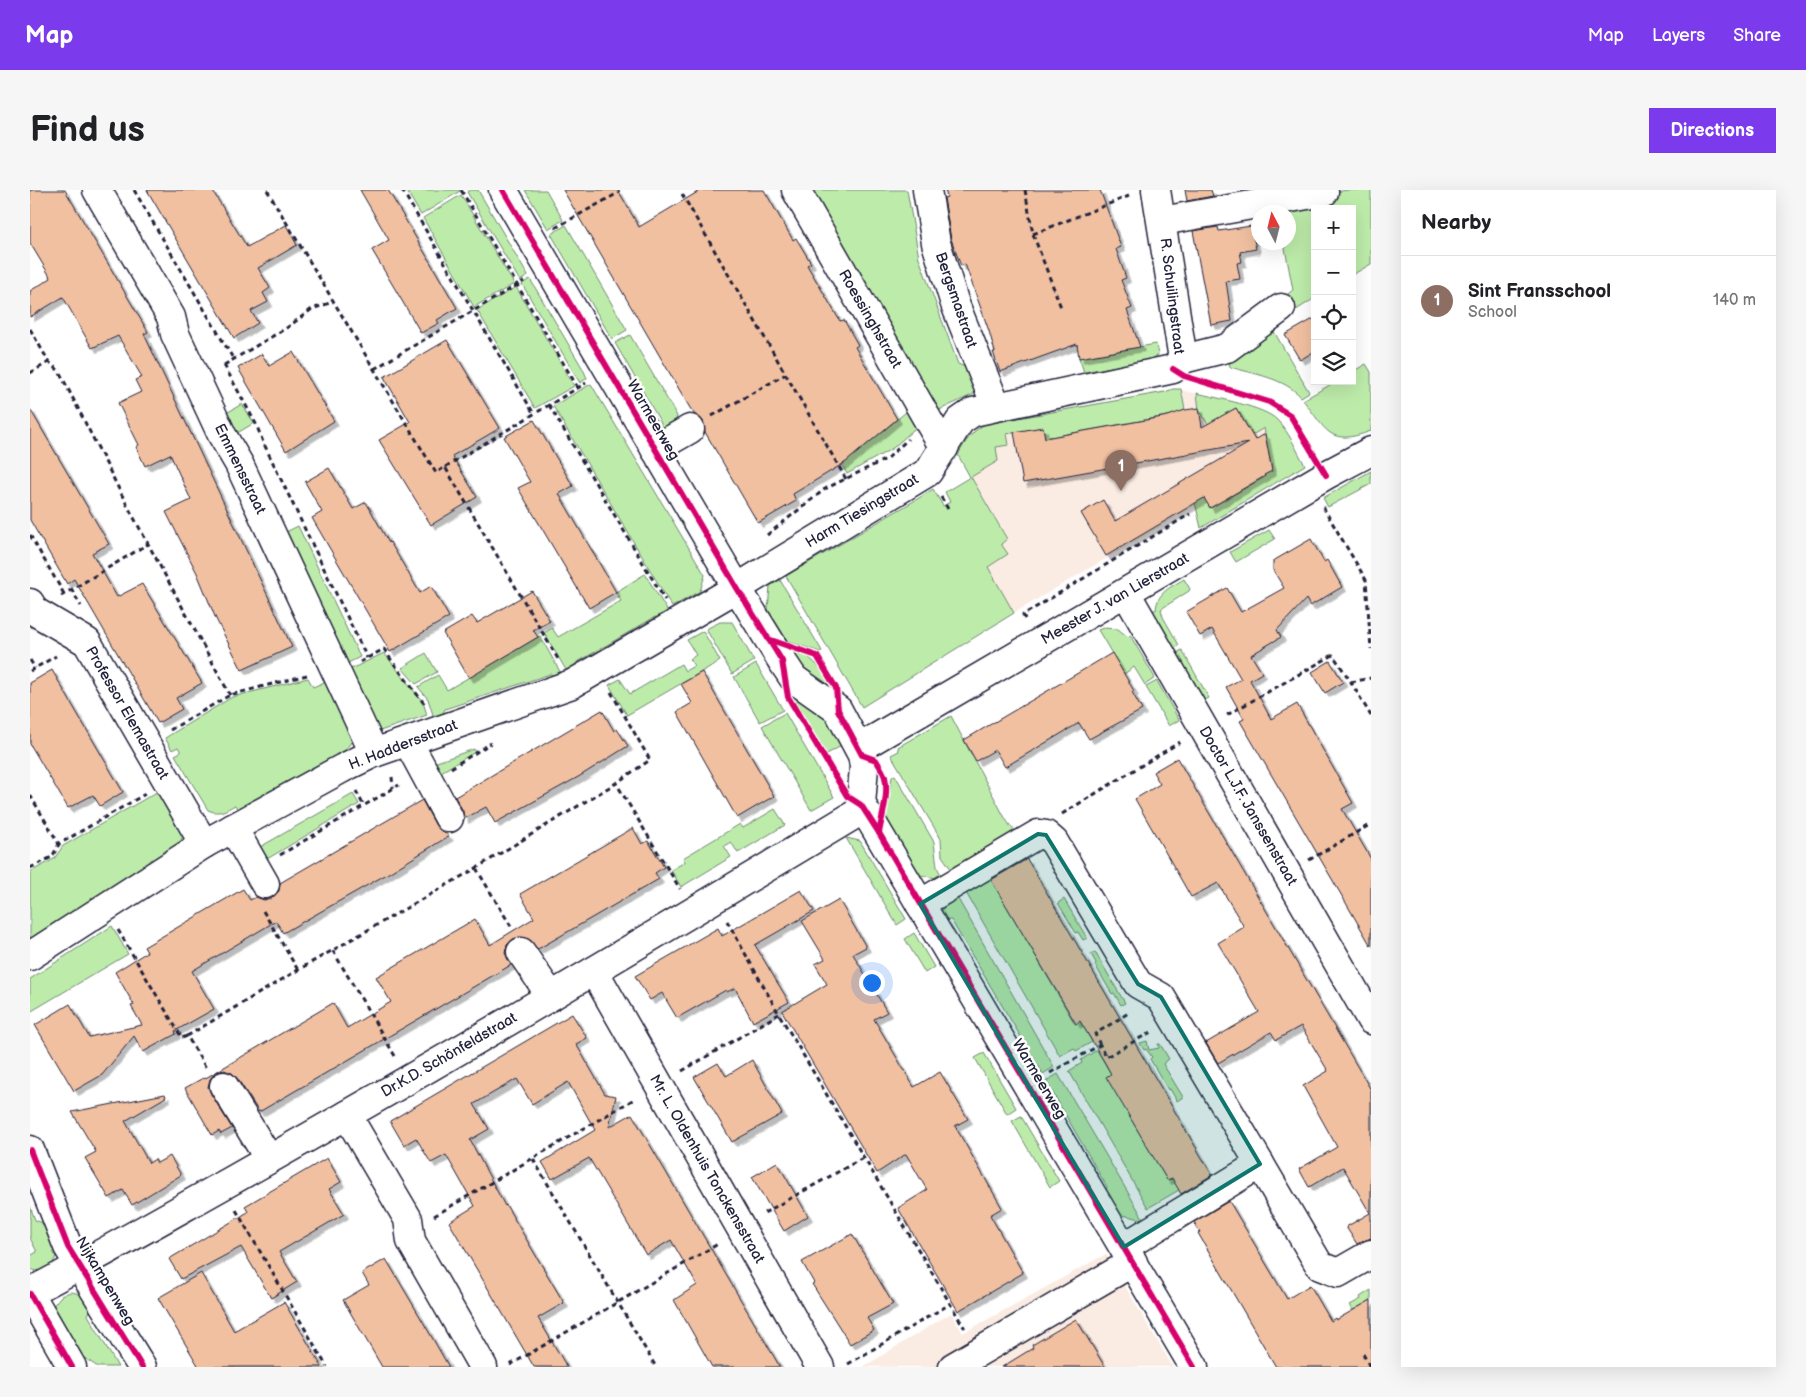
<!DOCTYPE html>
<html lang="en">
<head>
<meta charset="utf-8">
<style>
	:root { --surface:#fff; --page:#f6f6f6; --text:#202124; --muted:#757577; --line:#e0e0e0; --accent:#7c3aed }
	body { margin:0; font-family:"Balsamiq Sans",sans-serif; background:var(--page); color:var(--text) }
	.controls { position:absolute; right:15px; top:15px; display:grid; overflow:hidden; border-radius:0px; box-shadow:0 5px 20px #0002 }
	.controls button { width:45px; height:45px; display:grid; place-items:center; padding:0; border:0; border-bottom:1px solid var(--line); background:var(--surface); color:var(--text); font:25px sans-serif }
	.compass { position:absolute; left:1221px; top:15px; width:45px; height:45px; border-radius:50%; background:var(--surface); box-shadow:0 5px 20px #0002; rotate:353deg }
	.you { position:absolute; left:841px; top:792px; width:18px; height:18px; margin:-12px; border:4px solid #fff; border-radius:50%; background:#1a73e8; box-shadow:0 0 0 8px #1a73e833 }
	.badge { display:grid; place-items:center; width:32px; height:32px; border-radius:50%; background:var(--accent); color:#fff; font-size:16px; font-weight:700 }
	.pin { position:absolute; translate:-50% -41px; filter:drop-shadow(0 1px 2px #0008) }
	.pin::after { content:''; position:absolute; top:26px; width:18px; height:15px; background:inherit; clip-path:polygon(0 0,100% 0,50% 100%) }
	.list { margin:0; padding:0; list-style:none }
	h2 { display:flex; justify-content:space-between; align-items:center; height:65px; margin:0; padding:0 20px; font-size:21px }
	h2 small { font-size:16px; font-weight:400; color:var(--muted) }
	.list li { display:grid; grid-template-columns:32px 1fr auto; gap:15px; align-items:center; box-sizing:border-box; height:90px; padding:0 20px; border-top:1px solid var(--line) }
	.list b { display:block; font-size:19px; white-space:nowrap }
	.list p { margin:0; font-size:16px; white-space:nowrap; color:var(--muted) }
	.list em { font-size:16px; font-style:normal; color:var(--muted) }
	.icon { flex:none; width:28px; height:28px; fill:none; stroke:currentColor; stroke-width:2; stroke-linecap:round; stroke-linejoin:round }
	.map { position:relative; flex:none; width:1341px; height:1177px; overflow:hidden; border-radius:0px }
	header { display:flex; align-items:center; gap:30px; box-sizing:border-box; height:70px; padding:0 25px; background:var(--accent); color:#fff }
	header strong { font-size:24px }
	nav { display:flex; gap:28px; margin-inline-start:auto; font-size:18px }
	.intro { display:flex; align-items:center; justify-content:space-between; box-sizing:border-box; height:120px; padding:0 30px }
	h1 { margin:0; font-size:35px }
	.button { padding:12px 22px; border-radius:0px; background:var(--accent); color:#fff; font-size:18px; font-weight:700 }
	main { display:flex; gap:30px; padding:0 30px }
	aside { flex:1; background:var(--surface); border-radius:0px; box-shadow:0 5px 20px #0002 }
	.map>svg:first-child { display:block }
	.built { fill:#fbece3 }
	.green { fill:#bdecaa; stroke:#708772 }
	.building { fill:#f1c0a1; stroke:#22223b; filter:url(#shadow) }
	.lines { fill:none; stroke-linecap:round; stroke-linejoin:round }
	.minor-casing { stroke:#22223b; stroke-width:31 }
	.path { stroke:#22223b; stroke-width:3; stroke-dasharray:5 4; stroke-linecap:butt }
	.minor { stroke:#fff; stroke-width:28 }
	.cycleway-casing { stroke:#fff; stroke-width:9 }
	.cycleway { stroke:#d6006c; stroke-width:6 }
	.marked { fill:#0f766e; fill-opacity:0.2; stroke:#0f766e; stroke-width:4; stroke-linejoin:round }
	.labels { text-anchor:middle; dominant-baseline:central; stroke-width:5; stroke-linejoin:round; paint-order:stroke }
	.street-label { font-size:15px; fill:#22223b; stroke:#fff }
</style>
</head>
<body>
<header>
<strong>Map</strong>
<nav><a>Map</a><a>Layers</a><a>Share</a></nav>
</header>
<div class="intro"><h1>Find us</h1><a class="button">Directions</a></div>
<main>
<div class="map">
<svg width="1341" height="1177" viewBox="0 0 1341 1177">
	<defs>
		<filter id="shadow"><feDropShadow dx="4.5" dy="4.5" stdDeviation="0" flood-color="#0004"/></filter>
	</defs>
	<rect width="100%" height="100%" fill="#fff"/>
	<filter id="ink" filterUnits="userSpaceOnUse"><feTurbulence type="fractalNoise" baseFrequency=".02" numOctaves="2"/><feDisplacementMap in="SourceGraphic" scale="10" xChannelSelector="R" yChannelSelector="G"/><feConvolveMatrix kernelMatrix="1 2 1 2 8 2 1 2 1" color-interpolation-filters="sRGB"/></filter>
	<g filter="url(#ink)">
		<g class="built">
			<path d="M1146 199 1203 212 1239 224 1252 235 1275 275 1171 338 1165 316 984 423 957 377 971 354 977 348 928 265 937 247 946 239 955 234Z"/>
			<path d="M1076 1064 1143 1177H833L921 1123 933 1143Z"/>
		</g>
		<g class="green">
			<path d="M376 0H429L430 1 391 25Z"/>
			<path d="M440 0H448L498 86 490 91 437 2Z"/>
			<path d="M495 0H516L533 30 518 39Z"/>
			<path d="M773 0H877L889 68 928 174 944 181 949 195 946 203 903 223Z"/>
			<path d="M1318 0H1341V74L1322 85V19H1285V108L1260 124 1250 110 1263 100 1254 53 1258 52V22H1249L1305 2Z"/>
			<path d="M431 5 484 94 444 117 393 28Z"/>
			<path d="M536 35 597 140 582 149 521 44Z"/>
			<path d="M500 89 553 179 557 188 550 193 492 94Z"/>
			<path d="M486 97 544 196 505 218 447 120Z"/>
			<path d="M1239 133 1279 202 1271 207C1254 188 1224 184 1200 177L1198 164Z"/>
			<path d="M600 145 647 226 644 237 628 244 631 233 585 153Z"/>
			<path d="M1126 154 1128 165 1120 170 1054 182 1049 168Z"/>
			<path d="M1336 174 1341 182V241C1298 257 1297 240 1273 210L1307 191H1322V182Z"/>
			<path d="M561 194 675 385 670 401 642 417 523 216Z"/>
			<path d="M1143 199H1151L1155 220 1153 223 1015 248 1013 237 977 244 979 255 966 257 968 271 941 287 977 349 971 354 978 364 958 377 984 423 832 517 756 386 889 308 903 299 913 316 920 312 915 302 940 287 928 265C935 252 941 242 955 234L1135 202Z"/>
			<path d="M1167 203C1186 208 1235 217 1247 230 1260 243 1266 260 1275 275L1171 338 1160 291 1164 289 1180 318 1235 287 1234 285 1242 280 1234 238 1222 245 1206 218 1178 234 1169 220Z"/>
			<path d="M212 214 224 233 204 245 193 225Z"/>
			<path d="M884 217 892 232 863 258 817 284 812 275 876 222Z"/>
			<path d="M1341 281V294L1298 317 1293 308Z"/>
			<path d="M268 336 330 467 314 475 252 344Z"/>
			<path d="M1239 340 1245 349 1206 372 1200 362Z"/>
			<path d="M615 384 641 427 636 430 625 427 546 473 544 483 539 485 514 443 522 438 528 447 591 411 586 402Z"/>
			<path d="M1154 389 1160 399 1159 401 1131 419 1133 427 1149 455 1143 460 1124 426 1123 420H1126C1127 402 1141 397 1154 389Z"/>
			<path d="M750 390 792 461 790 462 754 450 737 430 740 396Z"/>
			<path d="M690 432H702L724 471 702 484 676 439Z"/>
			<path d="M1073 438 1088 439 1098 447 1100 445 1125 488 1115 495 1104 477 1094 484 1068 440Z"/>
			<path d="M673 441 690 471 597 525 579 495 590 489 600 504 651 474 655 481 664 476 660 469 666 465 657 450Z"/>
			<path d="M510 446 533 487 530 488 520 484 415 519 410 529 405 531 398 509 388 497 408 485 417 500Z"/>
			<path d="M753 458C779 462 788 474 801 495L800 499 766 479Z"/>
			<path d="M1152 460 1179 508 1173 511 1145 464Z"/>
			<path d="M354 463 393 512 397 525 350 541 347 540 317 481Z"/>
			<path d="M396 463 407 482 386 494 372 478Z"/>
			<path d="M726 474 753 520 730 532 704 487Z"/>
			<path d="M278 488 283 497 299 490 323 546 321 552 315 561 209 622 205 615C196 620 189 625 178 620L145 565 151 562 148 557 142 560 135 548 202 507Z"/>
			<path d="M1127 491 1149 530 1139 536 1116 497Z"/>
			<path d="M765 504 794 524 813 555 797 564 795 563 762 507Z"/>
			<path d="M755 523 804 607 781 620 732 536Z"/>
			<path d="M921 526 975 628 981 637 986 641 921 679 912 666 911 649 861 565 869 561 868 557Z"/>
			<path d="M397 555 404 573 444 559 445 562 406 585 391 559Z"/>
			<path d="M865 585 904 652 907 677 911 685 905 688 890 685 888 687 858 633 856 625 862 587Z"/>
			<path d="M132 599 153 645 150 654 0 755V682L24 669 33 656Z"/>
			<path d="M323 604 329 614 237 669 230 657Z"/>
			<path d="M745 619 755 635 708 663 701 652 694 656 701 667 651 697 641 680 655 672 653 668 710 634 713 638Z"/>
			<path d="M816 648 830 651 876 729 867 735Z"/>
			<path d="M995 666 996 668 961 689 1045 834 1050 831 1062 852 1046 861 1044 858 1030 866 935 701Z"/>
			<path d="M924 702 1024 877 1013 884 921 730 911 728 909 724 912 722 916 707Z"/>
			<path d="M1034 709 1057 748 1053 750 1048 742 1046 743 1028 713Z"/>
			<path d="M82 736 98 764 0 822V789Z"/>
			<path d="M884 743 904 777 895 783 875 749Z"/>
			<path d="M1065 762 1095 813 1091 815 1084 803 1082 804 1065 775 1066 773 1061 764Z"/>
			<path d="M1117 851 1119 860 1129 858 1128 854H1130L1139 869 1133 874 1153 907 1147 911 1140 899 1138 900 1120 869 1122 867 1116 859 1114 860 1110 853Z"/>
			<path d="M1067 860 1081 884 1101 929 1137 990 1180 982 1118 1018 1039 881 1052 873 1051 870Z"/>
			<path d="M954 863 986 918 977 924 945 868Z"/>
			<path d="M1028 884 1113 1028 1111 1029 1092 1025 1087 1027 1075 1006 1077 997 1016 891Z"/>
			<path d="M991 926 1029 991 1020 997 982 931Z"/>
			<path d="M0 1016 5 1030 15 1034C20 1047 34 1065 19 1077 13 1082 7 1082 0 1079V1066L7 1062 0 1048Z"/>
			<path d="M1341 1100V1110L1323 1120 1320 1115 1331 1109 1330 1107Z"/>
			<path d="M40 1102C51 1103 55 1107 62 1116L58 1125 88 1177H68L39 1158 22 1117 31 1106Z"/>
		</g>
		<g class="building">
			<path d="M0 0H35L118 142 114 144 262 457 212 480 186 429 167 383 136 322 161 310 140 264 115 276 106 257 109 255 88 213 111 202 105 190 112 187 88 146 62 158 33 107 0 127V101L21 88 0 53Z"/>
			<path d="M117 0H182L217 57 256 35 267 55 228 78 240 98 233 103 238 112 221 121 228 133 204 148Z"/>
			<path d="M330 0H358L427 118 407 130 409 133 391 143 342 60 359 50Z"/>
			<path d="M533 0H588L609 37 671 0H734L763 50 766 48 781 73 777 75 810 131 814 130 828 155 825 157 867 229 816 272 763 304 766 311 728 333 675 242 673 231 665 225 660 218Z"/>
			<path d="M915 0H1070L1091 57 1086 59 1096 88 1091 90 1102 118 1097 120 1110 157 1049 168 1047 154 970 182 963 162H965L959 141 935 74 931 76 921 49 914 8 917 7Z"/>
			<path d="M1155 0H1181L1183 6 1157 11Z"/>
			<path d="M1221 36 1226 59 1210 62 1212 72 1207 73 1210 89 1196 91 1202 131 1181 135 1163 41 1188 37 1189 41Z"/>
			<path d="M1285 128V161L1270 170 1255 145Z"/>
			<path d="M417 150 470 238 422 266 447 307 401 335 349 250 380 232 354 187Z"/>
			<path d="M263 162 304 231 256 261 208 178 232 164 239 176Z"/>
			<path d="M1169 218 1172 237 1206 218 1225 250 1235 244 1242 281 1234 285 1235 286 1180 318 1174 308 1076 366 1051 323 1073 310 1085 331 1219 253 993 293 984 242 1013 237 1015 248 1138 226 1155 220Z"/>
			<path d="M0 219 79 354 62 363 87 407 112 394 172 493 146 508 152 519 128 533 44 389 37 394 0 330Z"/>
			<path d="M504 230 543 296 529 304 586 402 559 418 488 298 500 292 474 247Z"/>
			<path d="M299 278 323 319 336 312 359 353 360 352 390 403 401 396 419 427 360 462 282 328 292 322 275 292Z"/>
			<path d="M1281 349 1294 372 1297 370 1312 397 1280 416 1276 409 1247 440 1251 447 1221 465 1232 483 1220 490 1241 529 1267 514 1323 613 1312 619 1341 669V756L1210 531 1214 529 1196 497 1211 489 1182 439 1170 446 1156 422 1197 398 1211 422 1254 398 1243 380V371Z"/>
			<path d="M502 401 520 431 503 440 508 447 439 488 413 443 442 426 447 433Z"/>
			<path d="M1082 463 1104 501 1102 502 1112 520 1059 549 1049 533 975 577 965 560 946 571 934 550Z"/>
			<path d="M1300 471 1313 492 1295 503 1282 482Z"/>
			<path d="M22 480 93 602 70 616 63 605 38 618 0 554V493Z"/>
			<path d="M672 482 744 606 707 628 647 522 662 513 651 494Z"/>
			<path d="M572 520 584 541 587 539 598 556 550 586 465 633 456 617 434 629 433 621 425 607Z"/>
			<path d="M1147 568 1341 900V1048L1327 1054 1316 1037 1340 1023 1313 977 1279 997 1269 979 1307 957 1273 896 1298 881 1271 836 1246 850 1241 842 1188 873 1176 853 1229 822 1188 753 1214 737 1188 693 1161 707 1105 609 1130 594 1123 582Z"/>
			<path d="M392 610 406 636 419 646 357 684 253 743 246 731 162 781 184 819 145 841 146 844 113 862 104 846 72 885 44 901 5 835 40 814 59 847 112 835 101 816 104 815 85 782 117 762 114 757 213 699 220 710 226 707 234 710 242 708 249 701 250 693Z"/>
			<path d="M603 638 612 654 618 651 634 677 625 683 629 689 508 759 497 748 489 747 483 749 477 755 475 763 481 775 229 922 207 888 202 883 194 880 186 882 180 889 178 897 181 904 202 938 191 944 189 941 182 945 155 898 173 888 174 889 303 813 317 838 361 812 346 787 445 729 460 755 504 728 490 704Z"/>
			<path d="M997 669 1182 985 1151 1004 1142 988 1137 990 1076 887 1081 884 1075 873 1050 831 1046 834 961 690Z"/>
			<path d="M771 700 784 721 725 755 759 812 723 832 705 798 697 802 696 800 647 828 632 803 620 810 605 786 688 738 692 746Z"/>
			<path d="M809 710 836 757 823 764 857 822 844 829 884 897 910 882 938 929 925 936 972 1018 960 1025 993 1083 928 1121 868 1018 897 1000 876 964 847 983 752 821 797 794 785 774 795 769 772 731Z"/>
			<path d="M542 824 557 848 546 854 575 904 586 906 579 937 602 924 750 1177H682L644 1110 667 1095 641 1050 616 1065 559 968 522 989 512 972 565 940 538 892 502 914 487 889 444 914 459 939 440 950 475 1016 476 1015 534 1113 508 1128 537 1177H504L419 1032 445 1016 416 965 401 973 386 948 374 955 360 931Z"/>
			<path d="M722 870 752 924 702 952 664 887 688 873 696 886Z"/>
			<path d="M135 904 136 907 95 931 119 973 125 969 127 973 140 966 151 985 102 1015 93 1000 79 1008 55 968 66 962 42 922Z"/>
			<path d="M297 968 311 992 299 999 314 1024 249 1062 267 1092 241 1108 211 1057 151 1089 139 1069 218 1022 215 1016Z"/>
			<path d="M747 972 778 1026 754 1041 722 987Z"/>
			<path d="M1199 1011 1257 1109 1280 1095 1301 1131 1305 1128 1306 1130 1341 1110V1177H1246L1168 1043 1170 1042 1164 1032Z"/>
			<path d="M822 1044 863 1114 837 1128 844 1140 820 1154 782 1094 784 1093 772 1072Z"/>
			<path d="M356 1069 392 1130 419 1177H352L313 1110 339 1095 332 1083Z"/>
			<path d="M171 1083 204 1141 254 1112 292 1177H169L128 1108Z"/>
			<path d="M1046 1129 1075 1177H972L1003 1158 1002 1155Z"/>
		</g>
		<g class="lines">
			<defs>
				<g id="minor">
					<path d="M67 0 141 127 145 144 192 245 209 274 344 563"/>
					<path d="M473 0 707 398 752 471 764 489 808 520 832 565 834 576 831 615 834 619 1164 1177"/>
					<path d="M766 0 914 258"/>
					<path d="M897 0 906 53 925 114 966 216"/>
					<path d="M1132 31 1294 2"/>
					<path d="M1153 169 1197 158 1251 118"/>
					<path d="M625 259 660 239"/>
					<path d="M1096 403 1341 830"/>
					<path d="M0 413 4 421 57 452 174 654"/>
					<path d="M378 552 419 628"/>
					<path d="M829 558 1296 285 1341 261"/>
					<path d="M203 638 235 694"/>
					<path d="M890 714 1008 644 1016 645 1024 652 1108 794 1131 807 1230 974 1094 1057"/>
					<path d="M491 762 521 806"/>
					<path d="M0 766 174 654 313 578 344 563 542 494 707 398 898 282 930 231 943 222 1143 179 1153 169 1126 0"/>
					<path d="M564 781 790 1177"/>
					<path d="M194 896 239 969"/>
					<path d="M317 925 378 1029 381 1051 453 1177"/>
					<path d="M0 960 38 1057 112 1177"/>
					<path d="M1230 974 1290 1076 1308 1083 1341 1064"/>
					<path d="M0 1102C67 1067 133 1029 199 992 413 872 623 746 834 619"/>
					<path d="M0 1104 42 1177"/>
					<path d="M923 1177 1103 1072"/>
				</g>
			</defs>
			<use href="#minor" class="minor-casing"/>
			<g class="path">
				<path d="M104 0 204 170"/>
				<path d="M237 0 406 283 415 277 528 469"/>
				<path d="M372 0 504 224"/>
				<path d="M431 0 548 198"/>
				<path d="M995 0 1003 44 1032 120"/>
				<path d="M652 4 816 289"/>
				<path d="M525 38 590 2"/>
				<path d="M1003 44 1099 6"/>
				<path d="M0 139 19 172 29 181 97 315 200 505"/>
				<path d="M194 175 226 234 233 252 337 468"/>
				<path d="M194 175 258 137 282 119 303 112"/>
				<path d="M344 179 494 91"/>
				<path d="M0 183 19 172"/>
				<path d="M519 215 635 410"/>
				<path d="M682 226 756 184"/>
				<path d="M415 277 556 193"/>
				<path d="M911 307 918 319"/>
				<path d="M1293 317 1336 390 1341 459"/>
				<path d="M0 345 34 404"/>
				<path d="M737 345 795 299 858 268 878 249"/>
				<path d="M41 399 51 416"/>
				<path d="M31 406 118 354"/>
				<path d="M995 429 993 425 1160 324"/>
				<path d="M0 470 5 478"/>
				<path d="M330 472 354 459 362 471 396 516"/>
				<path d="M0 481 26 466"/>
				<path d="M1321 492 1341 488"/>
				<path d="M581 502 620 570 586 593"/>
				<path d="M1197 525 1303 465 1321 492 1341 526"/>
				<path d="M140 540 200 505 277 485"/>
				<path d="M421 578 461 553"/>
				<path d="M362 587 363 598"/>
				<path d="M326 601 334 616"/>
				<path d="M0 605 29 654"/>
				<path d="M1032 624 1150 552"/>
				<path d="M250 665 369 595"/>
				<path d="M1279 670 1341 634"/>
				<path d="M0 678 22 667 29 654 115 604"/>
				<path d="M446 678 482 738"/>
				<path d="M233 721 268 780"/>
				<path d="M697 731 749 824 934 1137 935 1136"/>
				<path d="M88 740 152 848 157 846 176 878"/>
				<path d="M303 761 365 866"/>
				<path d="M157 846 268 780 443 680 586 593 650 699"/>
				<path d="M1070 855 1065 844 1100 822"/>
				<path d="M652 881 749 824"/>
				<path d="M1020 883 1070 855 1076 867 1121 842"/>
				<path d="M503 969 626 1177"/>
				<path d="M206 1020 297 1177"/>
				<path d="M734 1023 833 968"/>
				<path d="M404 1026 606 908"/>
				<path d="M1333 1164 1340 1177"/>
				<path d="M818 1174 920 1114"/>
				<path d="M480 1175 688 1054"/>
			</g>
			<use href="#minor" class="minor"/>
			<defs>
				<g id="cycleway">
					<path d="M473 0 707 398 752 471 758 507 817 606 831 615 849 643 1164 1177"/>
					<path d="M1143 179 1154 186 1239 212 1260 225 1296 285"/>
					<path d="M738 449 787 466 806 498 808 520 832 565 846 570C849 575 853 581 855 587 859 604 852 626 849 643"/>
					<path d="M0 960 38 1057 112 1177"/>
					<path d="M0 1104 42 1177"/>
				</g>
			</defs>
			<use href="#cycleway" class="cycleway-casing"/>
			<use href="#cycleway" class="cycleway"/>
		</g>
	</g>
	<path class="marked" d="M1008 644 1016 645 1108 794 1131 807 1230 974 1094 1057 890 714Z"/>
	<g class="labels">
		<g class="street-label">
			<text transform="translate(1142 106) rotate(83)">R. Schuilingstraat</text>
			<text transform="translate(926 110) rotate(71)">Bergsmastraat</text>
			<text transform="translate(840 129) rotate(60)">Roessinghstraat</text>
			<text transform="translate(623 230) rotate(60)">Warmeerweg</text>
			<text transform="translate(210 279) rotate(64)">Emmensstraat</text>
			<text transform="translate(832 321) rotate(-31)">Harm Tiesingstraat</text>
			<text transform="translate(1085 409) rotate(-30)">Meester J. van Lierstraat</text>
			<text transform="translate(97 523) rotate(60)">Professor Elemastraat</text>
			<text transform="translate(373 555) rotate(-21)">H. Haddersstraat</text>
			<text transform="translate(1218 616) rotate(60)">Doctor L.J.F. Janssenstraat</text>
			<text transform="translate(419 865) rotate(-30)">Dr.K.D. Schönfeldstraat</text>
			<text transform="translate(1009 889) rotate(59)">Warmeerweg</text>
			<text transform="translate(677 979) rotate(60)">Mr. L. Oldenhuis Tonckensstraat</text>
			<text transform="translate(75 1091) rotate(59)">Nijkampenweg</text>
		</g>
	</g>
</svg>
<div class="controls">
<button>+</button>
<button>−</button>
<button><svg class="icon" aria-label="locate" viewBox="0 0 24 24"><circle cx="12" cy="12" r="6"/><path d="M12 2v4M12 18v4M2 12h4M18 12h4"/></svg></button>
<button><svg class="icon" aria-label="layers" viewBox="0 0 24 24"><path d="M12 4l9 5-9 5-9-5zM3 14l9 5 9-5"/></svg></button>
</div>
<svg class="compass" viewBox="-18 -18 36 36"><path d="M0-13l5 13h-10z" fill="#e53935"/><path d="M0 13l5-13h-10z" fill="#757577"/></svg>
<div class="you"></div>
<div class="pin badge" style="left:1091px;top:301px;background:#8d6e63">1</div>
</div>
<aside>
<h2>Nearby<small></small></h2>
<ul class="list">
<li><span class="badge" style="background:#8d6e63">1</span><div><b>Sint Fransschool</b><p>School</p></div><em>140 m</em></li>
</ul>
</aside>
</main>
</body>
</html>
